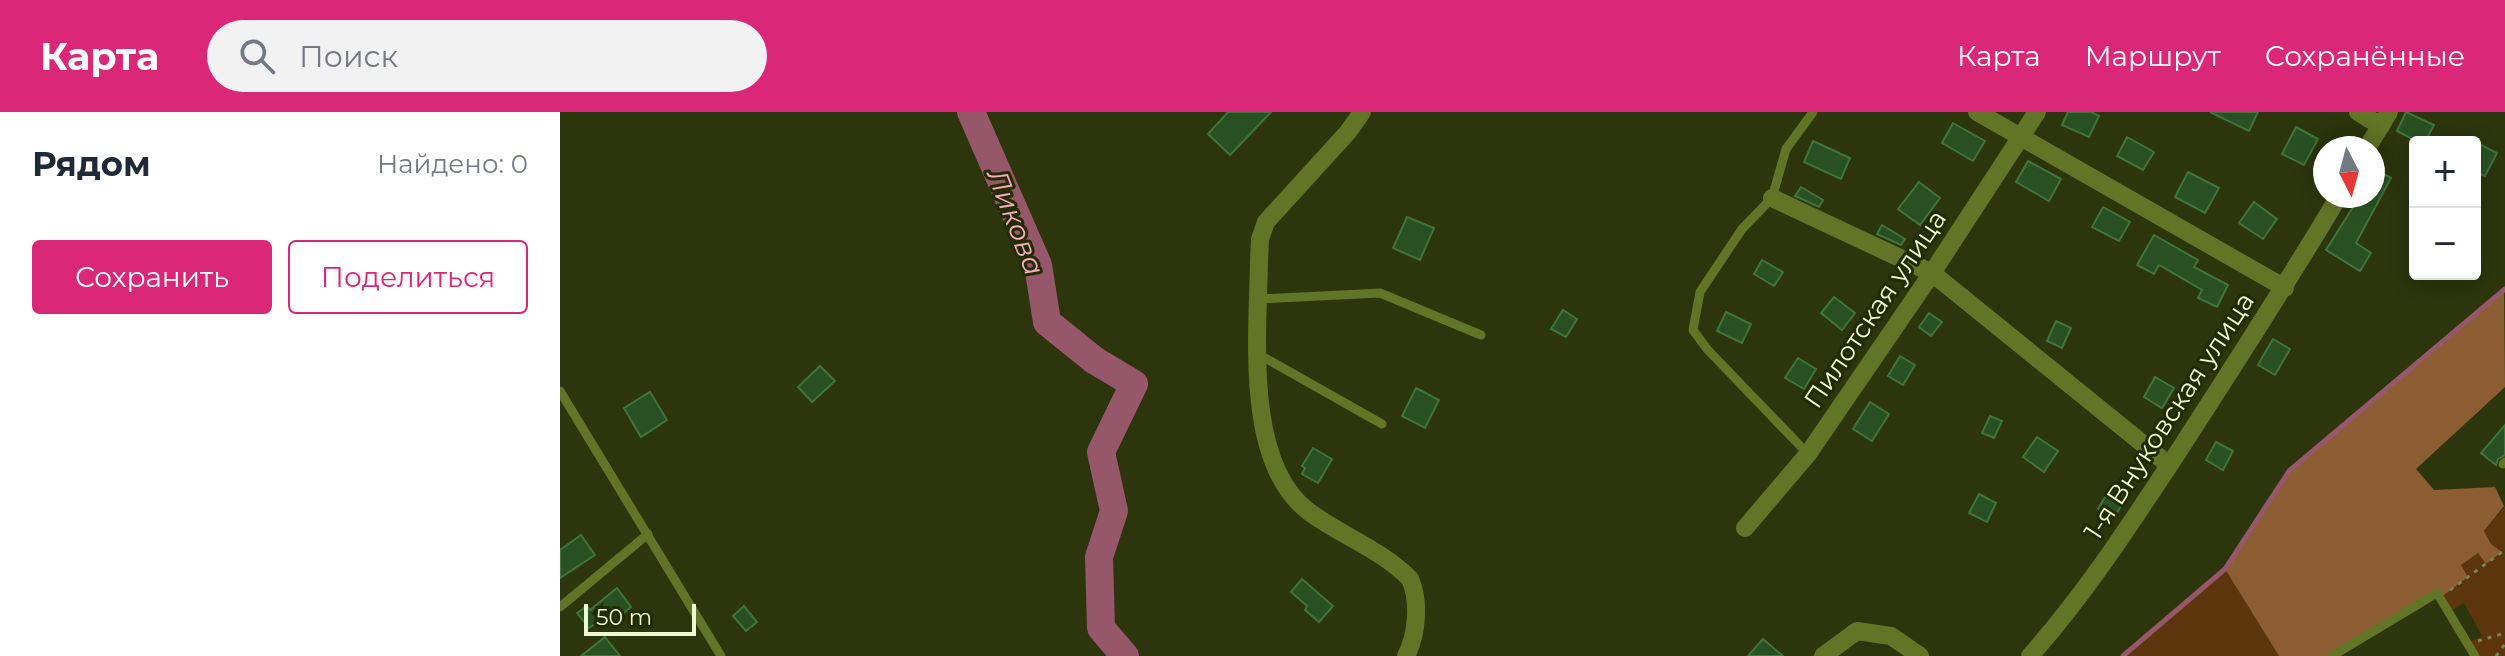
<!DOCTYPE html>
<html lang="ru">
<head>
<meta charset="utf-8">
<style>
	:root { --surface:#fff; --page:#f2f2f3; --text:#1f2937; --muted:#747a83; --line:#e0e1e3; --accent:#db2777 }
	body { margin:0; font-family:Montserrat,sans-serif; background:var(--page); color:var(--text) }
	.controls { position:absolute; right:24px; top:24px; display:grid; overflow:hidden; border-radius:8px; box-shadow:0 4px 20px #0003 }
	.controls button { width:72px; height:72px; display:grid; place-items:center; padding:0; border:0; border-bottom:2px solid var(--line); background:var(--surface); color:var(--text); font:40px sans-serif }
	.compass { position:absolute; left:1753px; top:24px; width:72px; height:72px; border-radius:50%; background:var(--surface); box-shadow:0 4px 20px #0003; rotate:174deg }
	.scale { position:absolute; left:24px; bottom:20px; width:112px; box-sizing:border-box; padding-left:8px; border:4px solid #edf9d2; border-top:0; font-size:22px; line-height:28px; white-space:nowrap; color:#edf9d2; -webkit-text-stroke:6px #222b01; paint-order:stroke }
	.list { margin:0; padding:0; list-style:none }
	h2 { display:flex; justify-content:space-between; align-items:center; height:104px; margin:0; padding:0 32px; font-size:34px }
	h2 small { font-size:26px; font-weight:400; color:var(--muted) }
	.actions { display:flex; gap:16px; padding:24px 32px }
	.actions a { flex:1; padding:18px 0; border:2px solid var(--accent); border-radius:8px; text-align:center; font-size:28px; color:var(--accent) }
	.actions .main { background:var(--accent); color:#fff }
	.icon { flex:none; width:44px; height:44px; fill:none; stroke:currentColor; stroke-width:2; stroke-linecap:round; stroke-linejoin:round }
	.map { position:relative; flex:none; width:1945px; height:544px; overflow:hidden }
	header { display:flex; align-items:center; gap:48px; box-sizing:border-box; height:112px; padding:0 40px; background:var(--accent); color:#fff }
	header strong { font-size:38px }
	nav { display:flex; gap:44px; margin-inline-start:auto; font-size:28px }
	.search { width:560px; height:72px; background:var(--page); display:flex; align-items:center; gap:20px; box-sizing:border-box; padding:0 28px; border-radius:44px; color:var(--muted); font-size:30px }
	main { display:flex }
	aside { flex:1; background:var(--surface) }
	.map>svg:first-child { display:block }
	.green { fill:#5c350d }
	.forest { fill:#8c5d33 }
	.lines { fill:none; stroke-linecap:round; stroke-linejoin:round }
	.stream { stroke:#955769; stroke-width:5 }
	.river { stroke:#955769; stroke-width:28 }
	.building { fill:#295023; stroke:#407438; stroke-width:2 }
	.path { stroke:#79835b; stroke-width:3; stroke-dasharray:4 6; stroke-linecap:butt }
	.service { stroke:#627425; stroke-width:9 }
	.minor { stroke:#627425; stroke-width:18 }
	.labels { text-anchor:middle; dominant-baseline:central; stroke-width:6; stroke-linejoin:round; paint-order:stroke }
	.street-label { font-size:26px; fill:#edf9d2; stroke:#222b01 }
	.water-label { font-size:28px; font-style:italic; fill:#f5aabf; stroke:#222b01 }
</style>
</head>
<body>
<header>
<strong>Карта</strong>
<div class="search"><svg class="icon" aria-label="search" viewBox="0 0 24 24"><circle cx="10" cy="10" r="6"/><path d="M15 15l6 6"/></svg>Поиск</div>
<nav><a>Карта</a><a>Маршрут</a><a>Сохранённые</a></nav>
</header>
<main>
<aside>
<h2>Рядом<small>Найдено: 0</small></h2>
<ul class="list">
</ul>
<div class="actions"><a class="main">Сохранить</a><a>Поделиться</a></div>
</aside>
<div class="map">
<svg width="1945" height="544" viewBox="0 0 1945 544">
	<rect width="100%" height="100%" fill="#2c350c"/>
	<g class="green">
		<path d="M1945 394V544H1915L1907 531 1922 524 1904 491 1889 500 1880 486 1908 465 1901 453 1918 440 1926 452 1941 440 1931 432 1924 419Z"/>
		<path d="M1665 457 1719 544H1564Z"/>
	</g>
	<path class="forest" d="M1944 178 1945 275 1856 357 1874 378 1935 375 1944 394 1924 419 1931 432 1942 440 1926 452 1918 441 1901 453 1908 465 1880 486 1877 481 1772 544H1719L1665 457 1729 359Z"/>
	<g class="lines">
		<path class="stream" d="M1563 544 1665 457 1729 359 1945 177"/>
		<path class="river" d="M411 0 478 153 487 210 534 248 574 272 541 340 554 399 539 445 541 516 565 544"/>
	</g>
	<g class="building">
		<path d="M668 0H711L670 43 648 22Z"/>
		<path d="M1508 0H1531L1539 4 1529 25 1502 13Z"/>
		<path d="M1650 0H1698L1689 19Z"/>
		<path d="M1846 0 1874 13 1865 30H1858L1837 19Z"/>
		<path d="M1393 11 1425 29 1413 49 1382 31Z"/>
		<path d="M1736 15 1758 27 1744 53 1722 42Z"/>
		<path d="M1567 25 1594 40 1583 58 1557 44Z"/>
		<path d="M1253 29 1290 46 1281 67 1244 50Z"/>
		<path d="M1915 30 1937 41 1925 64 1915 60Z"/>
		<path d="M1468 49 1501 67 1489 89 1456 70Z"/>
		<path d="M1813 56 1831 66 1796 131 1811 141 1800 159 1766 138 1800 84H1813Z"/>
		<path d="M1628 60 1659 76 1645 101 1615 85Z"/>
		<path d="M1359 70 1380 86 1360 113 1338 97Z"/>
		<path d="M1241 75 1263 88 1259 95 1235 84Z"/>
		<path d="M1694 90 1717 107 1703 127 1679 111Z"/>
		<path d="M1543 95 1570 110 1559 129 1532 115Z"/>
		<path d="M847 105 874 116 860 148 833 136Z"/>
		<path d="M1322 113 1345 127 1341 133 1317 122Z"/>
		<path d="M1594 123 1638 148 1634 155 1668 173 1657 195 1638 186 1642 178 1599 153 1594 162 1577 153Z"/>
		<path d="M1202 148 1223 160 1214 174 1194 162Z"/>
		<path d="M1274 185 1295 201 1282 218 1261 201Z"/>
		<path d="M1003 198 1017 207 1006 225 991 217Z"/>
		<path d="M1166 200 1191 212 1182 231 1157 219Z"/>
		<path d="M1369 201 1382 210 1371 224 1359 215Z"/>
		<path d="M1496 209 1511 216 1502 236 1487 229Z"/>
		<path d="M1713 227 1730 237 1715 263 1698 253Z"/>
		<path d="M1340 244 1355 253 1343 273 1328 264Z"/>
		<path d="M1238 246 1256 257 1244 277 1225 266Z"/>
		<path d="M260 254 275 269 252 290 238 275Z"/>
		<path d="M1595 265 1614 276 1602 296 1584 285Z"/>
		<path d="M856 276 879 288 865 316 842 304Z"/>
		<path d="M90 280 107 308 81 325 64 296Z"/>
		<path d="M1310 290 1329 302 1312 329 1293 317Z"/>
		<path d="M1430 304 1442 309 1434 326 1422 321Z"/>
		<path d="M1945 313V343L1938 347 1936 353 1921 341Z"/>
		<path d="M1477 325 1498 339 1484 360 1463 345Z"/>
		<path d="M1656 330 1673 339 1663 358 1646 348Z"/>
		<path d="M753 336 772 347 758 371 742 362 745 356 742 354Z"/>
		<path d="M1551 375 1567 384 1554 406 1538 397Z"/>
		<path d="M1419 382 1436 391 1427 410 1409 401Z"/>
		<path d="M21 423 35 443 0 466V438Z"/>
		<path d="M742 467 773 494 759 510 745 498 747 494 731 480Z"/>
		<path d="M57 476 71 495 60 504 55 498 29 516 17 501 27 494 30 498Z"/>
		<path d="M184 494 197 510 186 519 173 504Z"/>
		<path d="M45 525 60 544H21Z"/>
		<path d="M1203 527 1223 544H1188Z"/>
	</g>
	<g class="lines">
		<g class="path">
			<path d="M1890 478 1942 440"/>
			<path d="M1918 529 1945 521"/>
			<path d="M1936 544 1945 532"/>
		</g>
		<g class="service">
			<path d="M699 187 820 181 921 223"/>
			<path d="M698 242 822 312"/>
			<path d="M0 279 161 544"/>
			<path d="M1248 342 1147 237 1133 218 1140 180 1182 117 1212 86 1226 37 1253 0"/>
			<path d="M1943 352 1945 350"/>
			<path d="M0 495 88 422"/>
			<path d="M1772 544 1877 481 1915 544"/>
		</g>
		<g class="minor">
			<path d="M802 0 788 20 706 110 700 127 699 149C698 221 684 350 748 399 780 423 822 438 850 467 860 489 857 523 846 544"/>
			<path d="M1417 0 1725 176"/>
			<path d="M1798 0 1821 14"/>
			<path d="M1807 36 1829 0"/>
			<path d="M1212 86 1372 161 1609 353"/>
			<path d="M1185 416 1248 342 1372 161 1477 0"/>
			<path d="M1263 544 1297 519 1331 524 1360 544"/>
			<path d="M1470 544C1527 480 1573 408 1620 337 1674 253 1728 170 1779 84"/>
		</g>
	</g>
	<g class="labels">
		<g class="street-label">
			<text transform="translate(1315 197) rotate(-56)">Пилотская улица</text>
			<text transform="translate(1609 304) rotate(-57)">1-я Внуковская улица</text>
		</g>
		<g class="water-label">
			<text transform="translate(456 110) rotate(69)">Ликова</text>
		</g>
	</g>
</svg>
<div class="controls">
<button>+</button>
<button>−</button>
</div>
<svg class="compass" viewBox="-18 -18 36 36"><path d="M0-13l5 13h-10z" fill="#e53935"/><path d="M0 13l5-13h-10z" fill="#747a83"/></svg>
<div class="scale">50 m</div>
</div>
</main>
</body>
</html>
